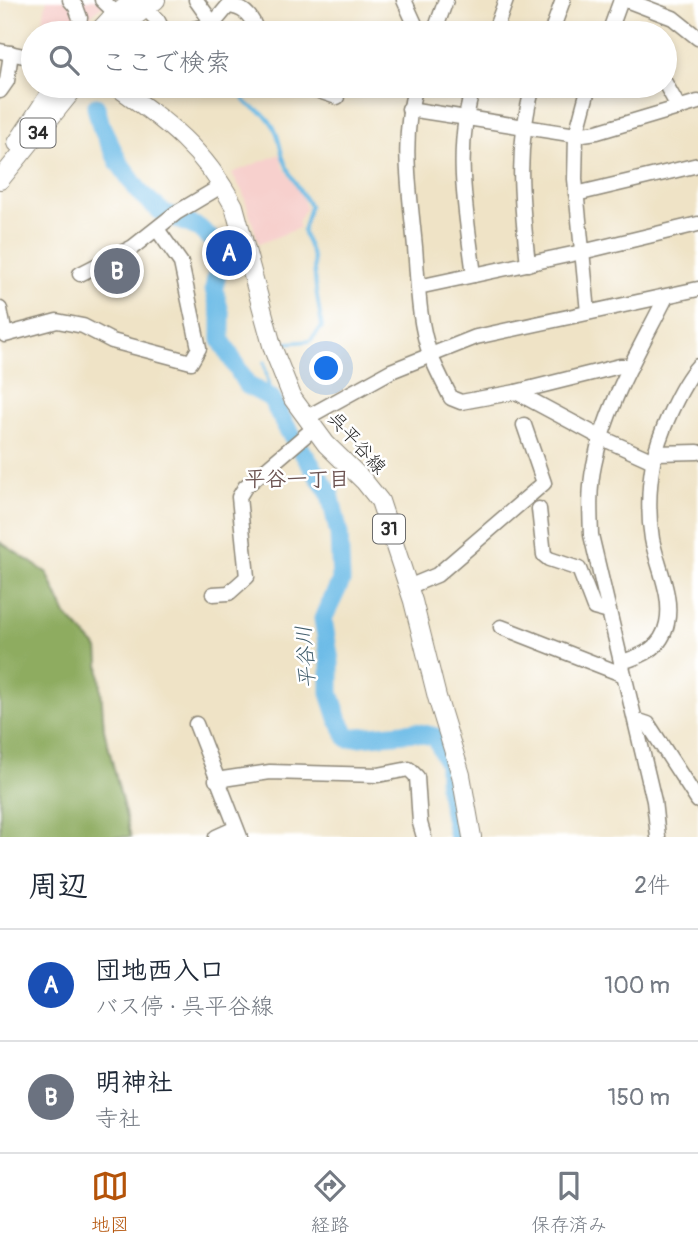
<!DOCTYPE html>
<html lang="ja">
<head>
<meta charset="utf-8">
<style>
	:root { --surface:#fff; --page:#f2f2f3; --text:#1f2937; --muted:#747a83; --line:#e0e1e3; --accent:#b45309 }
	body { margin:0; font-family:Pangolin,"Klee One",sans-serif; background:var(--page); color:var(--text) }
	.you { position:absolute; left:327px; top:369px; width:24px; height:24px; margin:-18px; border:5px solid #fff; border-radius:50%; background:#1a73e8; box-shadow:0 0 0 10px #1a73e833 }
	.badge { display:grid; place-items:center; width:46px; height:46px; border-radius:50%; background:var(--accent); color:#fff; font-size:23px; font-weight:700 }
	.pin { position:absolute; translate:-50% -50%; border:4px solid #fff; box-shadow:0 2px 7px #0006 }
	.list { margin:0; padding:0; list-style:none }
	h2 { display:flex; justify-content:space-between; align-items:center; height:91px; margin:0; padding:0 28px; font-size:30px }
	h2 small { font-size:23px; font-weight:400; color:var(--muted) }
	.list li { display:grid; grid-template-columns:46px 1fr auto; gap:21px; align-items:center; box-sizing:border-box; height:112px; padding:0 28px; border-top:2px solid var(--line) }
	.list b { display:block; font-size:26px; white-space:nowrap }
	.list p { margin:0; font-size:23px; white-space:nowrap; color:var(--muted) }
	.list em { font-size:23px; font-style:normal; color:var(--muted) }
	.icon { flex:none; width:38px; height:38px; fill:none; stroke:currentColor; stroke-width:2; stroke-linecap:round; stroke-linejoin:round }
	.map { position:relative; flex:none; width:698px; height:837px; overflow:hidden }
	.search { position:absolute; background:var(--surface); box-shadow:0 4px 10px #0003; left:21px; right:21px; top:21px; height:77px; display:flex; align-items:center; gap:18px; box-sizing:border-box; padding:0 24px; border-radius:38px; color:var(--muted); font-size:26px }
	.sheet { height:315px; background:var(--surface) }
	nav { display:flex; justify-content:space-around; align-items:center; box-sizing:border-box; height:98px; border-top:2px solid var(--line); background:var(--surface); font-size:19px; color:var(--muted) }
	nav a { display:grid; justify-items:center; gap:4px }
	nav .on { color:var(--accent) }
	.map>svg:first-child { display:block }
	.built { fill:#f7d0cd }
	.forest { fill:#8eac60; stroke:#5c6c46; stroke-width:2 }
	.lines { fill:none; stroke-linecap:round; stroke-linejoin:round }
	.stream { stroke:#6dbce7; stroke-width:3.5 }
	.river { stroke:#6dbce7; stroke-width:19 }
	.minor-casing { stroke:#8d8778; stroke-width:17 }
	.major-casing { stroke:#8d8778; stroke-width:20 }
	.minor { stroke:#fff; stroke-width:14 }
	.major { stroke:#fff; stroke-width:18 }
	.labels { text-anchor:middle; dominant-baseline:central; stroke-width:5; stroke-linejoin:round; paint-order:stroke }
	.shield { fill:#fff; stroke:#6b6b6b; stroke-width:2 }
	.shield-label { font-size:18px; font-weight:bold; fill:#2b2b2b }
	.street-label { font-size:19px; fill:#2b2b2b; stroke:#fff }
	.neighbourhood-label { font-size:21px; font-weight:bold; fill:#6c5351; stroke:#fff }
	.water-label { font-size:21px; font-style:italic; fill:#425e6d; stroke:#fff }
</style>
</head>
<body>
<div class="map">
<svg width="698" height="837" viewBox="0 0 698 837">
	<rect width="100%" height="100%" fill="#fff"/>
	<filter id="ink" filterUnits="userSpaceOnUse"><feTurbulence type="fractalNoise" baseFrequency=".0143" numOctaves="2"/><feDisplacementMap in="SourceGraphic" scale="14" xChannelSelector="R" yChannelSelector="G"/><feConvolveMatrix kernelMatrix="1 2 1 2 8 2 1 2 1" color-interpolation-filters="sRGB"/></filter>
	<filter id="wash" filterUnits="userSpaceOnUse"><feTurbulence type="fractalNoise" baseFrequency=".00686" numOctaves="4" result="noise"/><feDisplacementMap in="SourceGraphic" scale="28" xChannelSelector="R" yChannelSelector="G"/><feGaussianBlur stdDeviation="1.57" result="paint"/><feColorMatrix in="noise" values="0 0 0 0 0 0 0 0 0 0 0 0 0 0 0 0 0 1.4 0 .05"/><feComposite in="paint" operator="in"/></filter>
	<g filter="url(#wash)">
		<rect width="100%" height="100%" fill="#efe3c6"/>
		<g class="built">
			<path d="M47 0H108L77 28 69 30 52 22H42Z"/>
			<path d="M280 154 283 166 303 199 306 208 298 221 299 228 259 244 243 193 232 173Z"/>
		</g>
		<path class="forest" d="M0 542 47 573 66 615 98 649 104 729 131 837H0Z"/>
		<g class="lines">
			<g class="stream">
				<path d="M239 86C246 114 258 104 270 121 279 133 279 144 283 157 289 175 300 190 310 206L303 231 313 257 316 290 322 327 310 341 286 343"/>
				<path d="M264 362 271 398"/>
			</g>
			<path class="river" d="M96 107 101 126 118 161 140 193 162 212 199 228 214 242 220 258 214 289 221 316V340L247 385 271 398 287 428 330 494 339 534 341 581 323 619 330 661V693L339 721 348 738 415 732 436 737 448 764V787L458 837"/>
		</g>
	</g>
	<g filter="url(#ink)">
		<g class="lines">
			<defs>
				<g id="minor">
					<path d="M70 0 76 7 80 18"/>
					<path d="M102 0 117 14"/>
					<path d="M196 0 213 24 217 33"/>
					<path d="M404 0 419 33"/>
					<path d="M626 0 673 18 698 38"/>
					<path d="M145 8 158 21 164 33"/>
					<path d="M178 33 213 24 228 6C243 7 251 15 256 29"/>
					<path d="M434 33 446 0"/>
					<path d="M494 33 506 0"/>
					<path d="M551 33 563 0"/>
					<path d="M609 33 621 0"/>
					<path d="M0 51 33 58"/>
					<path d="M665 83 679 108"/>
					<path d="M304 86 337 97"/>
					<path d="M416 86C400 138 410 193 415 247 418 282 418 321 430 354 436 369 444 384 451 398L461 402 516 392 620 366H631"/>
					<path d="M0 91 7 81 11 53"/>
					<path d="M409 109 576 135 597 132 698 102"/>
					<path d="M576 194 698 165"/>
					<path d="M528 264C521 198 515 151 533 86"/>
					<path d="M80 274 133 247 176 213 223 185"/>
					<path d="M474 275C466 212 453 147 474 86"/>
					<path d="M418 287 582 252 698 224"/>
					<path d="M0 309 5 335 57 321 83 326 112 341 191 362 199 348 181 263 157 229"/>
					<path d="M588 312 575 179 576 135 589 86"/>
					<path d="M516 392 600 437 653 461"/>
					<path d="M306 418 391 371 476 337 698 289"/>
					<path d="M656 453 698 452"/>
					<path d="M539 509 544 555 549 559 579 569 594 608 609 612"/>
					<path d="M408 587 437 575 544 483 524 425"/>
					<path d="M213 594 229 593 247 577 239 497 245 487 314 428"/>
					<path d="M501 627 624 675"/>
					<path d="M621 662C643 656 662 648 667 623 673 595 657 566 652 539 648 515 649 486 653 463 658 436 680 386 698 366"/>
					<path d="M636 720 648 724 698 801"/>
					<path d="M196 724 240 837"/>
					<path d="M216 780 270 772 378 775 409 769 417 777 420 823 424 837"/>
					<path d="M216 837 236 828"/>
					<path d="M658 837 654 801 591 535C590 511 589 488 594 465 605 407 640 349 666 297"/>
				</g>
				<g id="major">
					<path d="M97 33 110 19 134 0"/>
					<path d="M114 33 156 0"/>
					<path d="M116 86C168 123 203 148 234 206L273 349 293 399 326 444 364 481 380 501 413 601 437 697 461 775 472 837"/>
					<path d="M17 143 55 86"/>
					<path d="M0 180 76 86"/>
				</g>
			</defs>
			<use href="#minor" class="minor-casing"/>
			<use href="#major" class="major-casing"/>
			<use href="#minor" class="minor"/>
			<use href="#major" class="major"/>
		</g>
	</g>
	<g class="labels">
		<g class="shield">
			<rect x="20.5" y="118.5" width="35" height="29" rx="5"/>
			<rect x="373" y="514.5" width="32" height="29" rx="5"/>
		</g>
		<g class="shield-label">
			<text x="38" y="133">34</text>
			<text x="389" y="529">31</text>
		</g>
		<g class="street-label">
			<text transform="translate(357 443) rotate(48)">呉平谷線</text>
		</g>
		<g class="neighbourhood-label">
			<text x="297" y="479">平谷一丁目</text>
		</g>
		<g class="water-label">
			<text transform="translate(306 657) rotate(-94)">平谷川</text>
		</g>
	</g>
</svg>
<div class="you"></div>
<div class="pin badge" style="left:229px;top:253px;background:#1a4fb4">A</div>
<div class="pin badge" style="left:117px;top:271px;background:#6b7280">B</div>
<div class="search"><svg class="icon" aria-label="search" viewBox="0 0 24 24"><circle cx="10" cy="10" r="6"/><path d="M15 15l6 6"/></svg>ここで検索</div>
</div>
<section class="sheet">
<h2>周辺<small>2件</small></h2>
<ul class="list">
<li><span class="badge" style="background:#1a4fb4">A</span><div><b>団地西入口</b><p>バス停 · 呉平谷線</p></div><em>100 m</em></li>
<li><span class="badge" style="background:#6b7280">B</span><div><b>明神社</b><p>寺社</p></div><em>150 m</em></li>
</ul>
</section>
<nav>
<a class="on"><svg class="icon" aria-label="map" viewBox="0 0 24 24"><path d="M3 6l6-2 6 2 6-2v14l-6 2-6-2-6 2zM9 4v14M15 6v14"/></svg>地図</a>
<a><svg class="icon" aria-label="directions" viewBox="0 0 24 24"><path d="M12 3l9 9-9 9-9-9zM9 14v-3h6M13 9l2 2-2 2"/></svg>経路</a>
<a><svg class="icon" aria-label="saved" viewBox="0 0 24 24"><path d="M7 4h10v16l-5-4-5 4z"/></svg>保存済み</a>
</nav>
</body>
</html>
